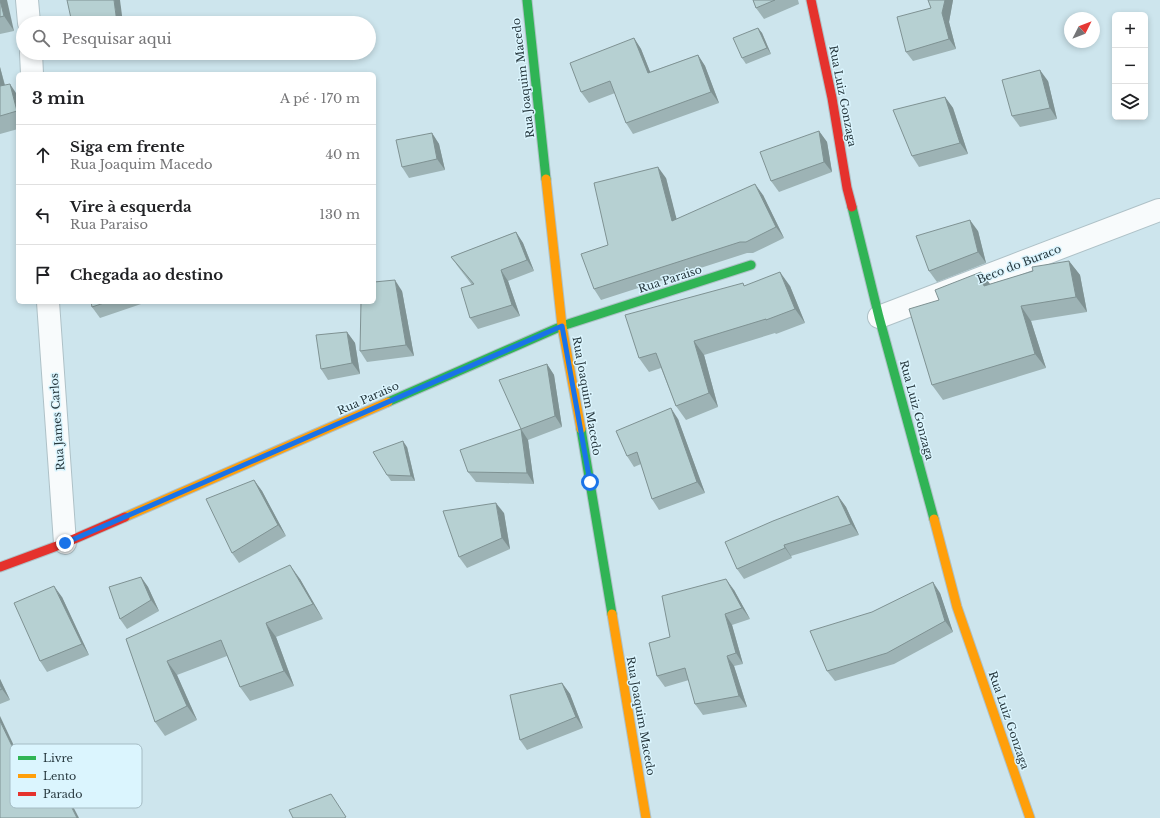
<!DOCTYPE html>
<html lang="pt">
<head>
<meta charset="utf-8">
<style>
	:root { --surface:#fff; --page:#f6f6f6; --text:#202124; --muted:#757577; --line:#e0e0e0 }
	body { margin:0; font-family:"Libre Baskerville",serif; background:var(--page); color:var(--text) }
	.controls { position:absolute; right:12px; top:12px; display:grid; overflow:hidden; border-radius:6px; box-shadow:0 2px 6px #0003 }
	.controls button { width:36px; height:36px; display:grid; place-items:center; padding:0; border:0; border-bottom:1px solid var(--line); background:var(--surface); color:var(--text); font:20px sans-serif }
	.compass { position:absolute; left:1064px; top:12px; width:36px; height:36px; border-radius:50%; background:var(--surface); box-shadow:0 2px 6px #0003; rotate:48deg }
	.stop { position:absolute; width:12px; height:12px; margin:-9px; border:3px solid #1a73e8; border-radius:50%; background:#fff }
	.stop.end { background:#1a73e8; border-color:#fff; box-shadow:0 1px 4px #0008 }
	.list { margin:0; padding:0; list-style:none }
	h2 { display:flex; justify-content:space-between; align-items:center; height:52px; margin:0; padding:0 16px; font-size:17px }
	h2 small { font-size:13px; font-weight:400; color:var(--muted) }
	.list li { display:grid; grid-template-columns:26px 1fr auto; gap:12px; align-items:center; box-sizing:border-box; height:60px; padding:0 16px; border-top:1px solid var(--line) }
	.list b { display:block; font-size:15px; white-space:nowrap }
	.list p { margin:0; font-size:13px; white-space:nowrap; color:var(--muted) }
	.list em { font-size:13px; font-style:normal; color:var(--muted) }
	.icon { flex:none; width:22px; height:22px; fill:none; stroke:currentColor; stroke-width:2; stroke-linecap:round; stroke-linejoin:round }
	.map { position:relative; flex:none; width:1160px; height:818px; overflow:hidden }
	.search { position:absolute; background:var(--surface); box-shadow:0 2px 6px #0003; left:16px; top:16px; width:360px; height:44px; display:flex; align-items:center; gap:10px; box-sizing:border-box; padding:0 14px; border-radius:22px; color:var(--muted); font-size:15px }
	.panel { position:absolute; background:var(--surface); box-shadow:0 2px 6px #0003; left:16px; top:72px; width:360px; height:232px; border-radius:6px }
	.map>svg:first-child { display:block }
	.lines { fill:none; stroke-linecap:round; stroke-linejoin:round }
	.street-casing { stroke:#aec1c7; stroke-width:24 }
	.fast-casing { stroke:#aec1c7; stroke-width:11 }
	.slow-casing { stroke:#aec1c7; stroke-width:11 }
	.jam-casing { stroke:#aec1c7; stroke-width:11 }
	.street { stroke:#f8fbfc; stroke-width:22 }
	.fast { stroke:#30b455; stroke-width:9 }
	.slow { stroke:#ff9f0a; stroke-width:9 }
	.jam { stroke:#e5322d; stroke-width:9 }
	.wall { fill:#9db3b5 }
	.shaded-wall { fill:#7f9293 }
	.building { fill:#b6d0d2; stroke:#7f9293 }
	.route { stroke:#1a73e8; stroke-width:5 }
	.labels { text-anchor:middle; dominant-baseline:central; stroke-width:3; stroke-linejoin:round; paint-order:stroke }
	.street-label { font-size:11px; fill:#27383e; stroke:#dbf5fe }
	.key { fill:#dbf5fe; stroke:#a5bcc4; stroke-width:1 }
	.key-label { font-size:11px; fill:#27383e }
</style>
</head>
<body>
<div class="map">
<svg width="1160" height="818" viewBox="0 0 1160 818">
	<rect width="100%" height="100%" fill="#cde5ed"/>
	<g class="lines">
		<defs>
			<g id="street">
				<path d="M27 0 29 23"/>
				<path d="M31 53 32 74"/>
				<path d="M48 302 65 543"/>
				<path d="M879 317 1159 210"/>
			</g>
			<g id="fast">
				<path d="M527 0 546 179"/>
				<path d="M852 207 879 317 934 519"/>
				<path d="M388 402 562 326 751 265"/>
				<path d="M581 429 612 614"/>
			</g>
			<g id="slow">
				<path d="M546 179 562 326 581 429"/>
				<path d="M125 517 388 402"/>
				<path d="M934 519 957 607 1030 818"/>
				<path d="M612 614 646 818"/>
			</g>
			<g id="jam">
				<path d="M811 0 832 98 847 188 852 207"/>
				<path d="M0 567 65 543 125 517"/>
			</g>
		</defs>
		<use href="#street" class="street-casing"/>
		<use href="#fast" class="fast-casing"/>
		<use href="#slow" class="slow-casing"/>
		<use href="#jam" class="jam-casing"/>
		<use href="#street" class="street"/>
		<use href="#fast" class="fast"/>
		<use href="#slow" class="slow"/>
		<use href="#jam" class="jam"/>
	</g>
	<g class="wall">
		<path d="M0 0 14 31 0 34Z"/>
		<path d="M753 0H798L799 4 764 19 756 8Z"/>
		<path d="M928 0H953L949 22 956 49 913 61 906 52 931 8Z"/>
		<path d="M758 28 762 33 771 54 746 64 742 58Z"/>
		<path d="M634 38 641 49 650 72 698 55 705 66 719 103 633 134 626 123 615 93 589 103 581 92Z"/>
		<path d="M81 53H107L85 59Z"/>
		<path d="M0 67 5 85 18 96V129L0 134Z"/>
		<path d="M1048 81 1057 119 1020 127 1012 116Z"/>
		<path d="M945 97 953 108 968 154 919 167 912 156Z"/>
		<path d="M819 131 827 142 832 172 779 192 771 181Z"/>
		<path d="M432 133 439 144 445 170 409 178 402 167Z"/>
		<path d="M666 178 676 219 763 195 784 238 753 253H747L601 300 594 289 608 245Z"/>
		<path d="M978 231 986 263 937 282 929 271Z"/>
		<path d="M516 232 523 243 534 271 508 281 520 316 478 329 470 318 472 285 459 268 451 257Z"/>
		<path d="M1069 261 1080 275 1087 312 1031 321 1046 368 943 400 932 385 939 300 981 272 990 284Z"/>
		<path d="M745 286H790L805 323 776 334 775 333 704 355 718 407 686 420 676 406 661 368 649 372 639 358Z"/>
		<path d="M402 291 414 356 367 362 360 351Z"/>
		<path d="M91 302H147L100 318 92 307Z"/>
		<path d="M347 332 355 343 360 374 328 380 321 369Z"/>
		<path d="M547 364 554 375 562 427 528 440 534 484 476 482 468 472 521 429Z"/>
		<path d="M678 419 705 493 659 510 652 499 641 464 634 467 627 456Z"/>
		<path d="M407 447 415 481H391L387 475Z"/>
		<path d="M254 480 262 491 286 536 239 563 232 553Z"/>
		<path d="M838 496 846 507 859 535 791 556 792 558 744 579 737 569Z"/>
		<path d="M504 513 510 549 467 568 459 557Z"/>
		<path d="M141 577 148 587 159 611 127 629 120 619Z"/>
		<path d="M300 579 323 619 276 637 294 686 250 701 240 687 227 656 177 675 197 720 165 736 155 722 126 639Z"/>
		<path d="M734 590 750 619 732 625 743 664 734 666 747 707 703 715 695 704 689 680 665 687 657 676 670 637Z"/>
		<path d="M940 593 953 632 894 664 835 681 827 671Z"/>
		<path d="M62 597 89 655 47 672 40 661Z"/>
		<path d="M0 679 10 700 0 704Z"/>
		<path d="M562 683 570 694 583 728 527 750 520 740Z"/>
	</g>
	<g class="shaded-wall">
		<path d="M0 0H7L14 31 4 16Z"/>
		<path d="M114 0H120L123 23H117Z"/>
		<path d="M945 0H953L949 22 956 49 949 39 942 13Z"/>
		<path d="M758 28 762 33 771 54 767 48Z"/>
		<path d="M634 38 641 49 655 84 648 73Z"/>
		<path d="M698 55 705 66 719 103 711 92Z"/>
		<path d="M0 67 9 102 0 89Z"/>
		<path d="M1040 70 1048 81 1057 119 1050 108Z"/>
		<path d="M10 84 18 96V113L17 111Z"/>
		<path d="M945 97 953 108 968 154 960 143Z"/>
		<path d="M819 131 827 142 832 172 824 162Z"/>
		<path d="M432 133 439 144 445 170 437 159Z"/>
		<path d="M658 167 666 178 680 232 672 221Z"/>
		<path d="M755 184 763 195 784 238 776 227Z"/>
		<path d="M970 220 978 231 986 263 978 252Z"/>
		<path d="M516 232 523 243 534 271 527 260Z"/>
		<path d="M1069 261 1080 275 1087 312 1076 297Z"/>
		<path d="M501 270 508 281 520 316 512 305Z"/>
		<path d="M780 272 790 286 805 323 795 309Z"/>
		<path d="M981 272 992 287 984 286Z"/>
		<path d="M395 280 402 291 414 356 406 345Z"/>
		<path d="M1021 306 1031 321 1046 368 1035 354Z"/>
		<path d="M347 332 355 343 360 374 352 363Z"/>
		<path d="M694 341 704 355 718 407 709 393Z"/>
		<path d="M547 364 554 375 562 427 555 416Z"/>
		<path d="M671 408 678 419 705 493 697 482Z"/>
		<path d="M521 429 528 440 534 484 527 473Z"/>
		<path d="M403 441 407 447 415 481 411 476Z"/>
		<path d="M254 480 262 491 286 536 278 525Z"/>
		<path d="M838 496 846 507 859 535 851 524Z"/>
		<path d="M496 503 504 513 510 549 502 538Z"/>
		<path d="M784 545 791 556 792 558 785 548Z"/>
		<path d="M290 565 300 579 323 619 313 604Z"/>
		<path d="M141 577 148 587 159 611 151 600Z"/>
		<path d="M726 579 734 590 750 619 742 608Z"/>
		<path d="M933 582 940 593 953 632 945 621Z"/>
		<path d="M54 586 62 597 89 655 82 644Z"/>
		<path d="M725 614 732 625 743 664 736 653Z"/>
		<path d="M266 623 276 637 294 686 284 671Z"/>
		<path d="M727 656 734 666 747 707 739 696Z"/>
		<path d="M167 661 177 675 197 720 187 706Z"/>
		<path d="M0 679 10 700 2 689 0 685Z"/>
		<path d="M562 683 570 694 583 728 576 717Z"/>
		<path d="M0 716 41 803 34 792 0 721Z"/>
		<path d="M58 780 65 791 79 818H77Z"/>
	</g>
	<g class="building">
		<path d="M0 0 4 16 0 17Z"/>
		<path d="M67 0H114L117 23H72Z"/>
		<path d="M753 0H775L756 8Z"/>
		<path d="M928 0H945L942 13 949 39 906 52 897 17 931 8Z"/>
		<path d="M758 28 767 48 742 58 733 38Z"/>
		<path d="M634 38 648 73 698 55 711 92 626 123 610 81 581 92 570 63Z"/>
		<path d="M1040 70 1050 108 1012 116 1002 80Z"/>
		<path d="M10 84 17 111 0 116V86Z"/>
		<path d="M945 97 960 143 912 156 893 110Z"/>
		<path d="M819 131 824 162 771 181 760 152Z"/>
		<path d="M432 133 437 159 402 167 396 140Z"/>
		<path d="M658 167 672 221 755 184 776 227 746 242H740L594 289 581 254 608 245 594 183Z"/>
		<path d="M970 220 978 252 929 271 916 236Z"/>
		<path d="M516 232 527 260 501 270 512 305 470 318 461 288 474 284 451 257Z"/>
		<path d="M1069 261 1076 297 1021 306 1035 354 932 385 909 309 939 300 935 290 981 272 984 286 1033 271 1032 267Z"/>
		<path d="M780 272 795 309 766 320V319L694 341 709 393 676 406 656 353 639 358 625 315 743 283 744 286Z"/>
		<path d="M395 280 406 345 360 351 361 302H374V282Z"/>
		<path d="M91 302H107L92 307Z"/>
		<path d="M347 332 352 363 321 369 316 335Z"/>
		<path d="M547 364 555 416 521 429 499 380Z"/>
		<path d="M671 408 697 482 652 499 637 452 627 456 616 431Z"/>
		<path d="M521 429 527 473 468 472 460 450Z"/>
		<path d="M403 441 411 476 387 475 373 452Z"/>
		<path d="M254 480 278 525 232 553 206 499Z"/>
		<path d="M838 496 851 524 784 545 785 548 737 569 725 542 773 521Z"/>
		<path d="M496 503 502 538 459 557 443 511Z"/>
		<path d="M290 565 313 604 266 623 284 671 240 687 221 640 167 661 187 706 155 722 126 639Z"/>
		<path d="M141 577 151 600 120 619 109 587Z"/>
		<path d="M726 579 742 608 725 614 736 653 727 656 739 696 695 704 685 668 657 676 649 643 670 637 662 596Z"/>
		<path d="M933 582 945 621 887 653 827 671 810 631 872 612Z"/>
		<path d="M54 586 82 644 40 661 14 603Z"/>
		<path d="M562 683 576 717 520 740 510 695Z"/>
		<path d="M0 685 2 689 0 690Z"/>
		<path d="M0 721 34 792 58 780 77 818H0Z"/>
		<path d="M331 794 346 817 344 818H293L289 810Z"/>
	</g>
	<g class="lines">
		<path class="route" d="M65 543 562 326 590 482"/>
	</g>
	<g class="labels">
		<g class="street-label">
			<text transform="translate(523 78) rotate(-97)">Rua Joaquim Macedo</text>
			<text transform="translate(843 96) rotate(79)">Rua Luiz Gonzaga</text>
			<text transform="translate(1019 264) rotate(-21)">Beco do Buraco</text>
			<text transform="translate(670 279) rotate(-18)">Rua Paraiso</text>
			<text transform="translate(587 396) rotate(80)">Rua Joaquim Macedo</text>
			<text transform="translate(368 398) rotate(-24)">Rua Paraiso</text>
			<text transform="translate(917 410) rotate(75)">Rua Luiz Gonzaga</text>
			<text transform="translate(57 422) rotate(-94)">Rua James Carlos</text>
			<text transform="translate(641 716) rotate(80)">Rua Joaquim Macedo</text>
			<text transform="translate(1009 720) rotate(71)">Rua Luiz Gonzaga</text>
		</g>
	</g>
	<rect x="10" y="744" width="132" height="64" rx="6" class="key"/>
	<rect x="18" y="756" width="18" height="4" fill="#30b455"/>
	<rect x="18" y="774" width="18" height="4" fill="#ff9f0a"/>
	<rect x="18" y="792" width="18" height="4" fill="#e5322d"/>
	<g class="key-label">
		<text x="43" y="762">Livre</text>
		<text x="43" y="780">Lento</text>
		<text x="43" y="798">Parado</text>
	</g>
</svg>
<div class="controls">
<button>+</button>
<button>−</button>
<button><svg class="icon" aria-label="layers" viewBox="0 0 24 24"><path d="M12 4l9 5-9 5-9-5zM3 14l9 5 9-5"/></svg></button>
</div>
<svg class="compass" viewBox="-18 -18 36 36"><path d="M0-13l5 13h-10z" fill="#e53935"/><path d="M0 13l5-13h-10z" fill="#757577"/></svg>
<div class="stop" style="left:590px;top:482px"></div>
<div class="stop end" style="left:65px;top:543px"></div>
<div class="search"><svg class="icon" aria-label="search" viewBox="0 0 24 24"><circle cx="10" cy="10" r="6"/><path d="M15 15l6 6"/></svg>Pesquisar aqui</div>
<section class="panel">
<h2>3 min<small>A pé · 170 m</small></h2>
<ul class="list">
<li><svg class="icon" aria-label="ahead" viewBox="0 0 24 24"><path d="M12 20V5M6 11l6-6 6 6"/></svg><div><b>Siga em frente</b><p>Rua Joaquim Macedo</p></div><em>40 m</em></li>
<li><svg class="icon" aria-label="left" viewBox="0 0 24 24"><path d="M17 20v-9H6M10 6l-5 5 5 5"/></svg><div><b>Vire à esquerda</b><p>Rua Paraiso</p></div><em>130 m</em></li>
<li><svg class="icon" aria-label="arrive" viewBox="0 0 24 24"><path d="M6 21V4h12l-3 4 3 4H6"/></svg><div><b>Chegada ao destino</b></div></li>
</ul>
</section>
</div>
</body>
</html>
